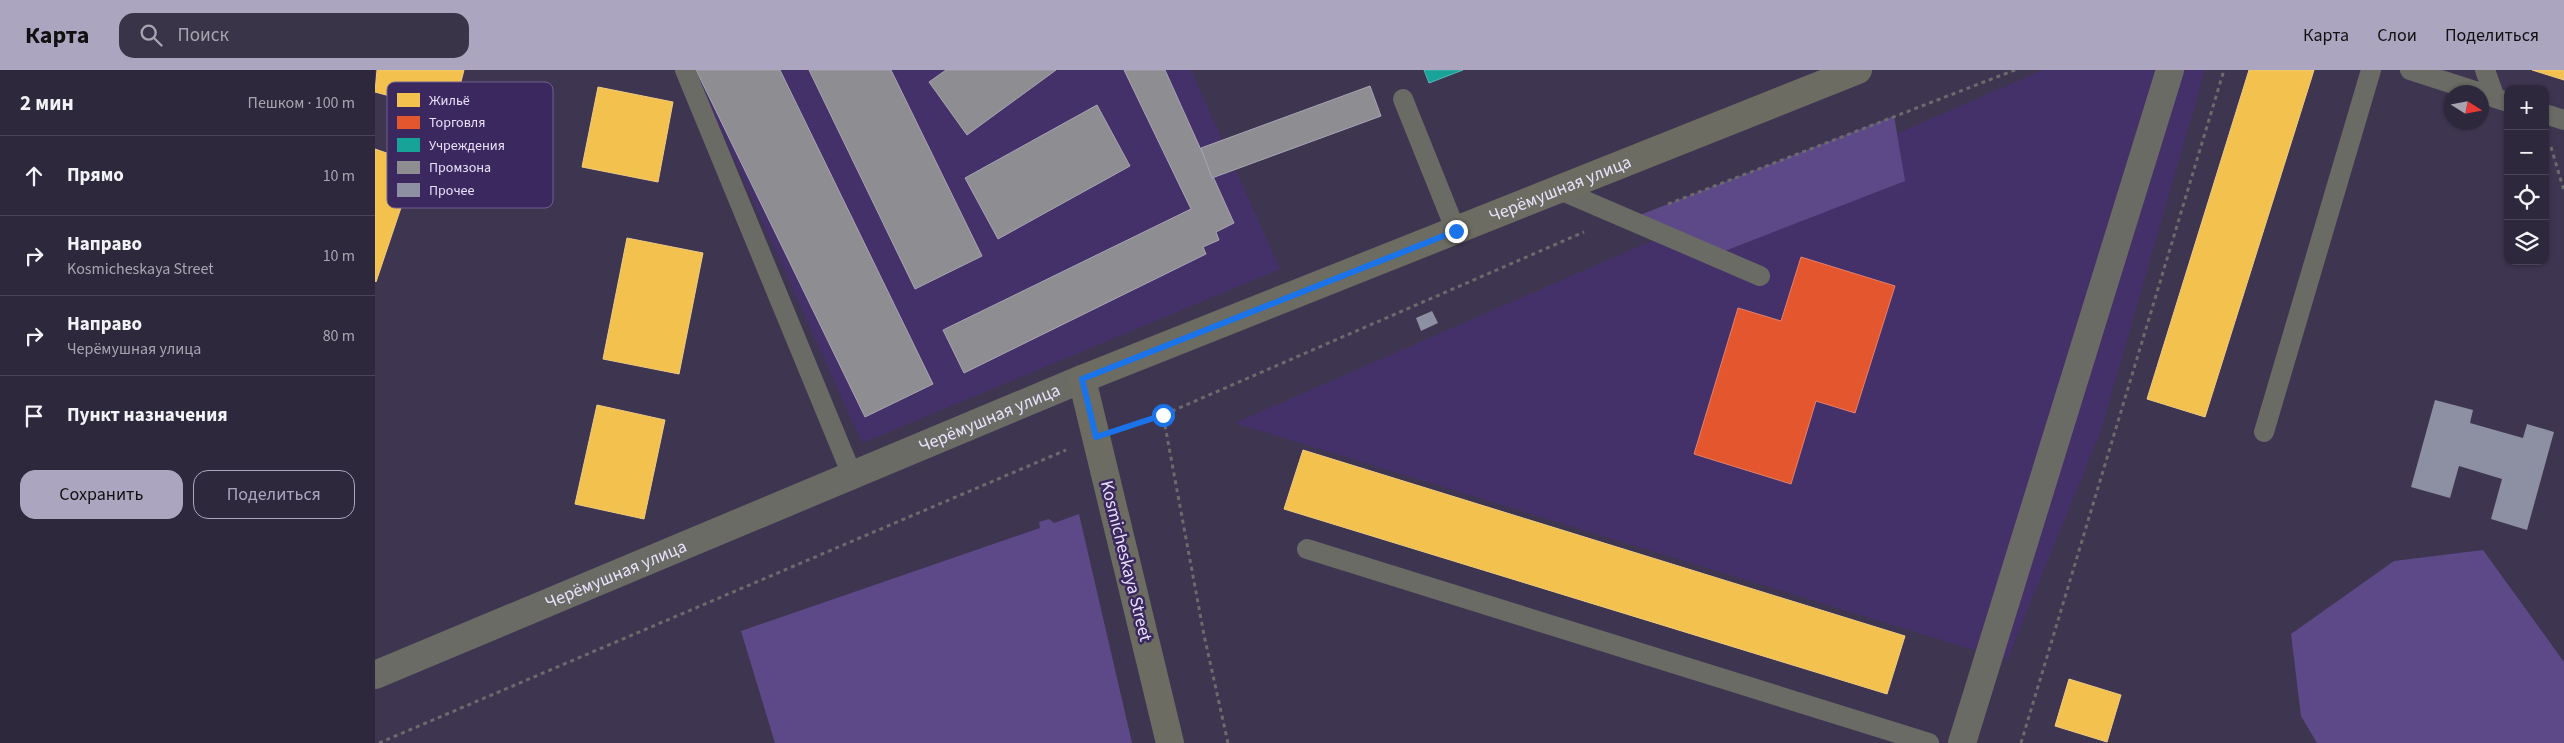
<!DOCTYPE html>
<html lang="ru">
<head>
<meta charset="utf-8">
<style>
	:root { --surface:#2e283d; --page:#3a3448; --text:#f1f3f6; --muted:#a7a6b0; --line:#494457; --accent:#aca5c0 }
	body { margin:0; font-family:"Source Sans 3",sans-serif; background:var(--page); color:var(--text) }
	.controls { position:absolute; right:15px; top:15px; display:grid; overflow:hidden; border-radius:10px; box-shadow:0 1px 4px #0004 }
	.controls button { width:45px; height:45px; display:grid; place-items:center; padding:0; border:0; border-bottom:1px solid var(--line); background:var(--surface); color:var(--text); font:25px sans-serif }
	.compass { position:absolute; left:2069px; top:15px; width:45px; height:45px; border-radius:50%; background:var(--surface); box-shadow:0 1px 4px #0004; rotate:101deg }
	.stop { position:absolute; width:15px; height:15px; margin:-11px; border:4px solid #1a73e8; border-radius:50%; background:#fff }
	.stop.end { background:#1a73e8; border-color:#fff; box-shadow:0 1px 5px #0008 }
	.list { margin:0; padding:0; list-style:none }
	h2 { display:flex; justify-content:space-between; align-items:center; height:65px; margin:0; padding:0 20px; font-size:21px }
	h2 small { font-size:16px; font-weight:400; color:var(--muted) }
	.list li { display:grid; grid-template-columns:32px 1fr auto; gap:15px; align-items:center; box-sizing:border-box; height:80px; padding:0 20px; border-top:1px solid var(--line) }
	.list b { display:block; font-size:19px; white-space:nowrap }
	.list p { margin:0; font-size:16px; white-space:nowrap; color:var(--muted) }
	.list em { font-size:16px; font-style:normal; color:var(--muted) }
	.actions { display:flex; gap:10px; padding:15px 20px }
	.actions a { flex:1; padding:11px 0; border:1px solid var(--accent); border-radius:15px; text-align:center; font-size:18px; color:var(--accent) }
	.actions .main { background:var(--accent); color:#111 }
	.icon { flex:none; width:28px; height:28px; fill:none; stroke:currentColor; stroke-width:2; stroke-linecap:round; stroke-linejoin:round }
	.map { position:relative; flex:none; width:2189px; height:673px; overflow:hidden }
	header { display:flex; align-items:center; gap:30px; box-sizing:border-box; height:70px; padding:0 25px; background:var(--accent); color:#111 }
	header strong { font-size:24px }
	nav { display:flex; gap:28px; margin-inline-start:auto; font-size:18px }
	.search { width:350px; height:45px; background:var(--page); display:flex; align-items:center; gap:12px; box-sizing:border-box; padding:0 18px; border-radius:15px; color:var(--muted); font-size:19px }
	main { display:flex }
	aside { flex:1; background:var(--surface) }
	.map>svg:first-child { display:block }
	.built { fill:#443169 }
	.green { fill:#5d4988 }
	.homes { fill:#f2c14e; stroke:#efcb82 }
	.shops { fill:#e4572e; stroke:#e5806c }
	.public { fill:#17a398; stroke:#56b6b6 }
	.industry { fill:#8d8d92; stroke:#a8a6b2 }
	.building { fill:#8d90a2 }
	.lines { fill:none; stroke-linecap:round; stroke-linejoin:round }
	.path { stroke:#6c6b6b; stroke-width:3; stroke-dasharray:4 4; stroke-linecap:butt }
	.lane { stroke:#6b6b65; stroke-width:20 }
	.street { stroke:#6b6b65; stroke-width:28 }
	.secondary { stroke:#6c6c62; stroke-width:28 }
	.route { stroke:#1a73e8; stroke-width:6 }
	.labels { text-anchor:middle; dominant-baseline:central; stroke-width:5; stroke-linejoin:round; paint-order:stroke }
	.street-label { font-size:18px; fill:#e8e1fc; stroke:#3b285e }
	.key { fill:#3b285e; stroke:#6f608d; stroke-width:1 }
	.key-label { font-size:14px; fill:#e8e1fc }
</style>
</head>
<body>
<header>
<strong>Карта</strong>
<div class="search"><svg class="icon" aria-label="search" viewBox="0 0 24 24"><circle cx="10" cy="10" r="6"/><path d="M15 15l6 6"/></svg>Поиск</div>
<nav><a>Карта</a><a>Слои</a><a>Поделиться</a></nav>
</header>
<main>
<aside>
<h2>2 мин<small>Пешком · 100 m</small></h2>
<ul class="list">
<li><svg class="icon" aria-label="ahead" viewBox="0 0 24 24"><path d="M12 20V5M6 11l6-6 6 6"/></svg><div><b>Прямо</b></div><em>10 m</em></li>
<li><svg class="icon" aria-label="right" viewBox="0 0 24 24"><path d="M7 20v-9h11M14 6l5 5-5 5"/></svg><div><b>Направо</b><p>Kosmicheskaya Street</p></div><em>10 m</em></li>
<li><svg class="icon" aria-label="right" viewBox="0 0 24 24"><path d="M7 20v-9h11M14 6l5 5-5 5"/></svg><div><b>Направо</b><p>Черёмушная улица</p></div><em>80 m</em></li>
<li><svg class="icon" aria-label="arrive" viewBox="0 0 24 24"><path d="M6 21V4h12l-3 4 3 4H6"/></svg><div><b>Пункт назначения</b></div></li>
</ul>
<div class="actions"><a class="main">Сохранить</a><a>Поделиться</a></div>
</aside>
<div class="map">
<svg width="2189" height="673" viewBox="0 0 2189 673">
	<rect width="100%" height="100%" fill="#3e3551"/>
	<g class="built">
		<path d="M319 0H816L905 199 487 373Z"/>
		<path d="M1668 0H1830L1725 363 1632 590 860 353Z"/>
	</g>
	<g class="green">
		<path d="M1519 46 1530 111 1337 186 1252 150Z"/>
		<path d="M704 444 757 673H400L366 561 665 458 664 452 674 449 679 453Z"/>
		<path d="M2108 480 2189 592V673H1942L1926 646 1916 564 2019 491Z"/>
	</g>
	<g class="homes">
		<path d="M2 0H89L78 43 0 22Z"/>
		<path d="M1874 0H1939L1830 347 1772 329Z"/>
		<path d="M2157 0H2189V10Z"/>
		<path d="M223 17 298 32 283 112 207 97Z"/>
		<path d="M0 79 41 93 1 212 0 211Z"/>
		<path d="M252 168 328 183 304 304 228 289Z"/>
		<path d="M222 335 290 350 269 449 200 434Z"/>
		<path d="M928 380 1530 566 1512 624 909 439Z"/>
		<path d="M1694 609 1746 625 1732 672 1680 656Z"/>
	</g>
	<path class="shops" d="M1426 187 1520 216 1480 343 1441 331 1416 414 1319 384 1363 238 1406 251Z"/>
	<path class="public" d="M1049 0H1088L1054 13Z"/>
	<g class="industry">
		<path d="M321 0H405L558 314 490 347Z"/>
		<path d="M434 0H516L607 186 540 219Z"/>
		<path d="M571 0H681L592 65 554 12Z"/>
		<path d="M749 0H790L859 153 841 162 844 170 828 177 831 184 589 303 568 260 816 139Z"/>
		<path d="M995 16 1006 46 837 108 826 78Z"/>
		<path d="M722 35 755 96 623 169 590 108Z"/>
	</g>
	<g class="building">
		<path d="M1057 241 1063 253 1046 261 1041 248Z"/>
		<path d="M2060 330 2098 340 2095 353 2148 368 2152 354 2179 362 2152 460 2116 449 2127 409 2084 396 2075 428 2036 417Z"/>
	</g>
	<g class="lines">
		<g class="path">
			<path d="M2176 77 2189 121"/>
			<path d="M1293 134 1640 0"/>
			<path d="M752 357 788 345"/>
			<path d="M4 673 691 380"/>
			<path d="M853 673 829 565 788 345 1209 162"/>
			<path d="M1646 673 1849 0"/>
		</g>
		<g class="lane">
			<path d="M310 0 477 405"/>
			<path d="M2035 0 2103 22"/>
			<path d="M2110 0 2120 28 2133 32"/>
			<path d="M1028 29 1081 161"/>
			<path d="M2170 44 2189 50"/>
			<path d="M1185 120 1385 206"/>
			<path d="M1889 362 1996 0"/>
			<path d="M932 479 1554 673"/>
		</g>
		<g class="street">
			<path id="s1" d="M0 605 707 309"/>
			<path d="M1587 673 1795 0"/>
		</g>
		<path class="secondary" id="s2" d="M795 673 707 309 1483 0"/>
	</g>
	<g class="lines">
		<path class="route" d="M788 345 721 367 707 309 1081 161"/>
	</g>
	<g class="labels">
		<g class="street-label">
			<text stroke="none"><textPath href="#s2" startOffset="889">Черёмушная улица</textPath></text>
			<text stroke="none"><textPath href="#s1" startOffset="666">Черёмушная улица</textPath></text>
			<text transform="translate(751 491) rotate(76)">Kosmicheskaya Street</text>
			<text stroke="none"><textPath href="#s1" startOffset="261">Черёмушная улица</textPath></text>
		</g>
	</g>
	<rect x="12" y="12" width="166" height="126" rx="8" class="key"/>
	<rect x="22" y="23" width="23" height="14" fill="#f2c14e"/>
	<rect x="22" y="46" width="23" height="13" fill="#e4572e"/>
	<rect x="22" y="68" width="23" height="14" fill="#17a398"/>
	<rect x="22" y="91" width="23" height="13" fill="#8d8d92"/>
	<rect x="22" y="113" width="23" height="14" fill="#8d90a2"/>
	<g class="key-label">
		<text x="54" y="35">Жильё</text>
		<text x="54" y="57">Торговля</text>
		<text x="54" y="80">Учреждения</text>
		<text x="54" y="102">Промзона</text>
		<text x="54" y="125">Прочее</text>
	</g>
</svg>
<div class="controls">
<button>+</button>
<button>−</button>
<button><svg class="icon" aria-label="locate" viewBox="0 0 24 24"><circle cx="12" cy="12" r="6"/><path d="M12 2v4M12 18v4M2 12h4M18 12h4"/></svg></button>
<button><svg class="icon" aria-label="layers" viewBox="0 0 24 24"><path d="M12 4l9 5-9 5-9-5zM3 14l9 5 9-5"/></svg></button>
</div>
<svg class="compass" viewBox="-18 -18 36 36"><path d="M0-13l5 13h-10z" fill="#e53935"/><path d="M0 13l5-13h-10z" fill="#a7a6b0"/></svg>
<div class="stop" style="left:788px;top:345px"></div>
<div class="stop end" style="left:1081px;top:161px"></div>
</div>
</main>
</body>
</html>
